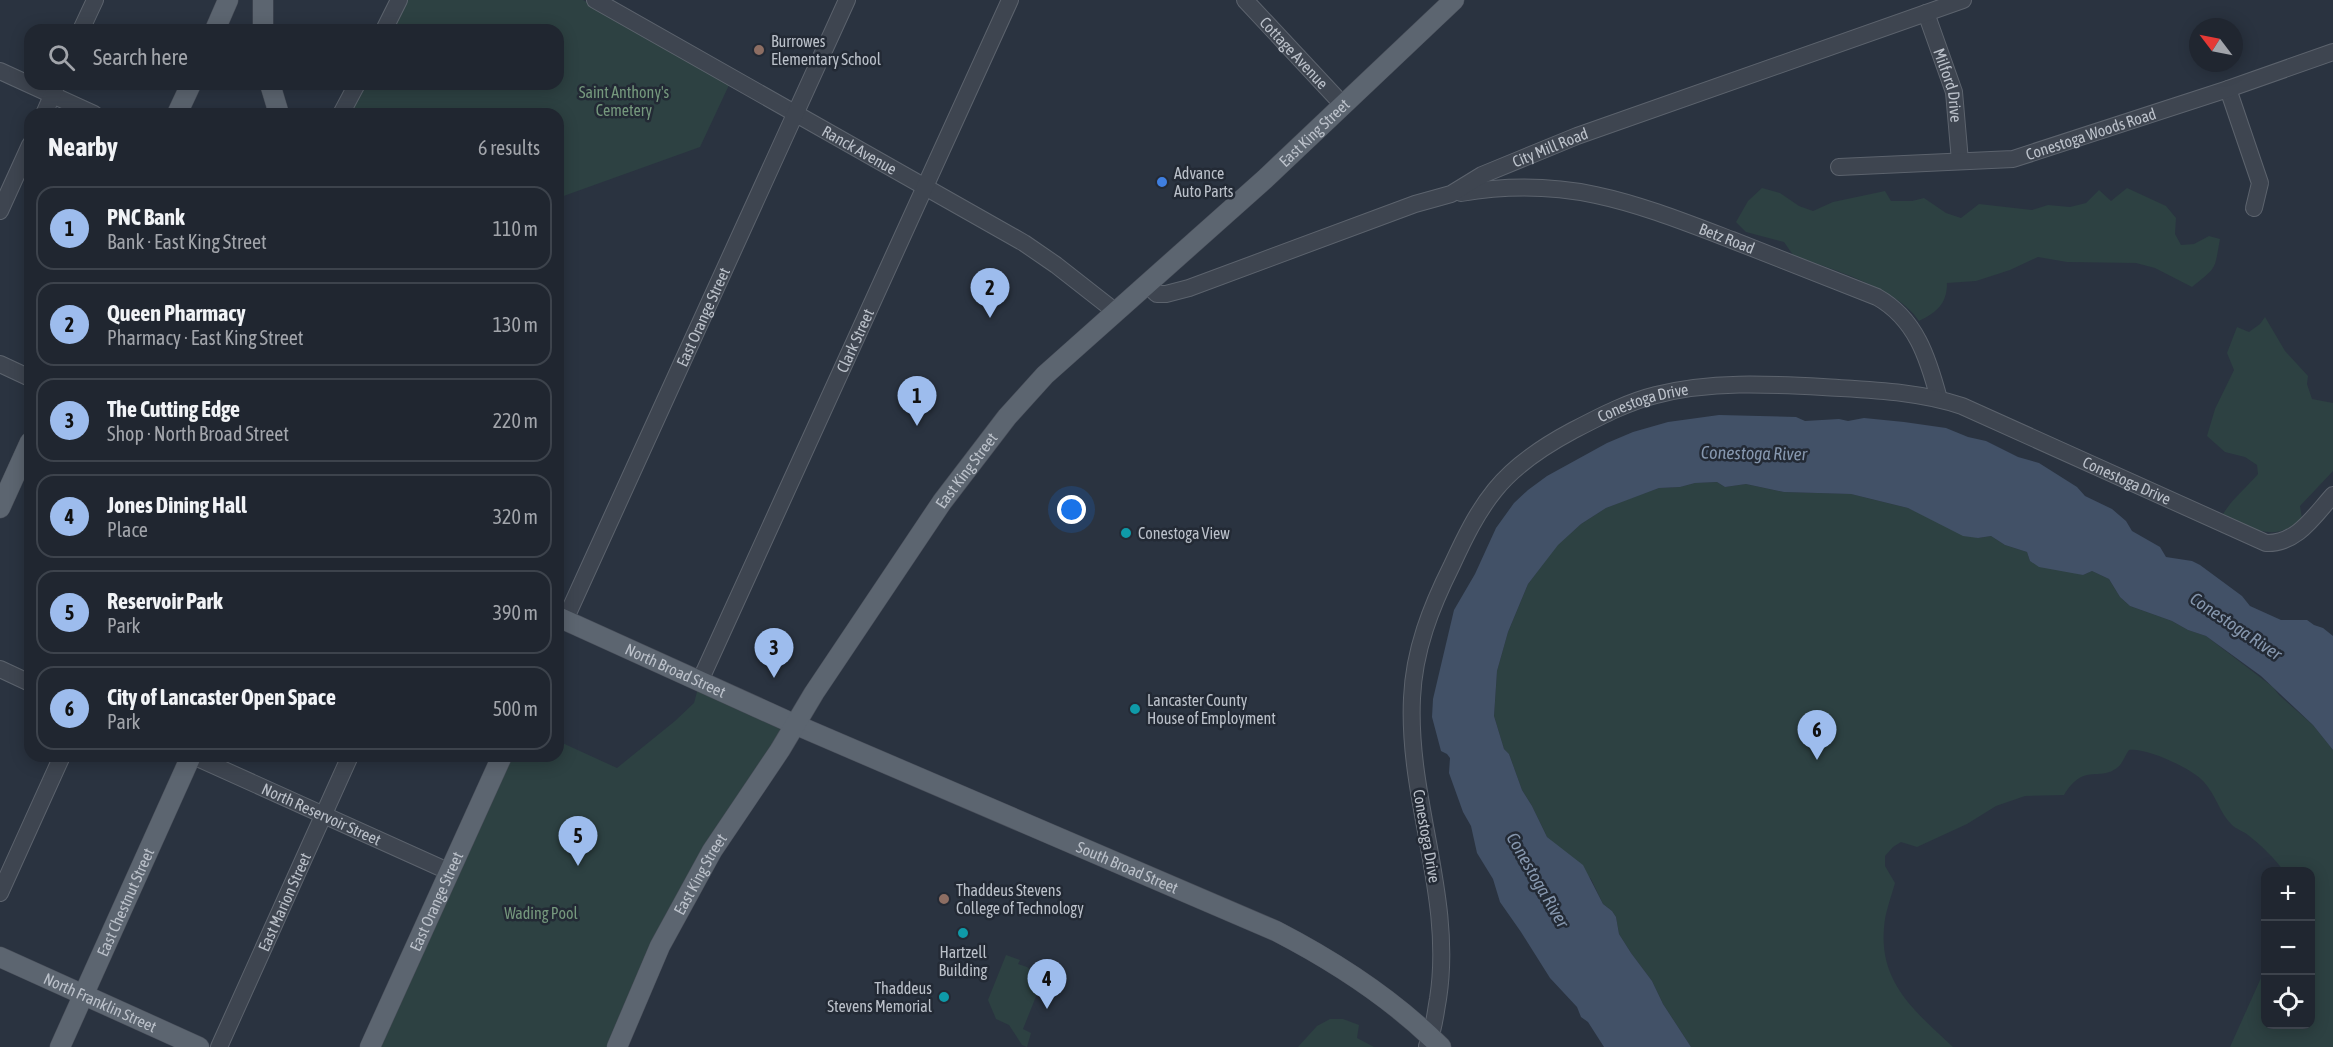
<!DOCTYPE html>
<html lang="en">
<head>
<meta charset="utf-8">
<style>
	:root { --surface:#202630; --page:#282e38; --text:#f1f3f6; --muted:#a2a5ab; --line:#3d434c; --accent:#9dbced }
	body { margin:0; font-family:"Asap Condensed",sans-serif; background:var(--page); color:var(--text) }
	.controls { position:absolute; right:18px; bottom:18px; display:grid; overflow:hidden; border-radius:12px; box-shadow:0 3px 15px #0003 }
	.controls button { width:54px; height:54px; display:grid; place-items:center; padding:0; border:0; border-bottom:2px solid var(--line); background:var(--surface); color:var(--text); font:30px sans-serif }
	.compass { position:absolute; left:2189px; top:18px; width:54px; height:54px; border-radius:50%; background:var(--surface); box-shadow:0 3px 15px #0003; rotate:302deg }
	.you { position:absolute; left:1072px; top:510px; width:21px; height:21px; margin:-15px; border:4px solid #fff; border-radius:50%; background:#1a73e8; box-shadow:0 0 0 9px #1a73e833 }
	.badge { display:grid; place-items:center; width:39px; height:39px; border-radius:50%; background:var(--accent); color:#111; font-size:20px; font-weight:700 }
	.pin { position:absolute; translate:-50% -50px; filter:drop-shadow(0 2px 3px #0008) }
	.pin::after { content:''; position:absolute; top:32px; width:21px; height:18px; background:inherit; clip-path:polygon(0 0,100% 0,50% 100%) }
	.list { margin:0; padding:0; list-style:none }
	h2 { display:flex; justify-content:space-between; align-items:center; height:78px; margin:0; padding:0 24px; font-size:26px }
	h2 small { font-size:20px; font-weight:400; color:var(--muted) }
	.list li { display:grid; grid-template-columns:39px 1fr auto; gap:18px; align-items:center; box-sizing:border-box; height:84px; margin:0 12px 12px; padding:0 12px; border:2px solid var(--line); border-radius:18px }
	.list b { display:block; font-size:22px; white-space:nowrap }
	.list p { margin:0; font-size:20px; white-space:nowrap; color:var(--muted) }
	.list em { font-size:20px; font-style:normal; color:var(--muted) }
	.icon { flex:none; width:33px; height:33px; fill:none; stroke:currentColor; stroke-width:2; stroke-linecap:round; stroke-linejoin:round }
	.map { position:relative; flex:none; width:2333px; height:1047px; overflow:hidden }
	.search { position:absolute; background:var(--surface); box-shadow:0 3px 15px #0003; left:24px; top:24px; width:540px; height:66px; display:flex; align-items:center; gap:15px; box-sizing:border-box; padding:0 21px; border-radius:18px; color:var(--muted); font-size:22px }
	.panel { position:absolute; background:var(--surface); box-shadow:0 3px 15px #0003; left:24px; top:108px; width:540px; height:654px; border-radius:18px }
	.map>svg:first-child { display:block }
	.green { fill:#2d4142 }
	.water { fill:#425167 }
	.lines { fill:none; stroke-linecap:round; stroke-linejoin:round }
	.minor-casing { stroke:#5c636d; stroke-width:18 }
	.major-casing { stroke:#484e59; stroke-width:21 }
	.minor { stroke:#3e4550; stroke-width:16 }
	.major { stroke:#5c6570; stroke-width:20 }
	.education-dot { fill:#8d6e63; stroke:#232a35; stroke-width:2 }
	.shop-dot { fill:#3f7fe0; stroke:#232a35; stroke-width:2 }
	.culture-dot { fill:#0f9aa8; stroke:#232a35; stroke-width:2 }
	.labels { text-anchor:middle; dominant-baseline:central; stroke-width:5; stroke-linejoin:round; paint-order:stroke }
	.poi-label { font-size:16px; fill:#bbc1ca; stroke:#232a35; text-anchor:start }
	.street-label { font-size:16px; fill:#bbc1ca; stroke:#232a35 }
	.park-label { font-size:16px; fill:#75987d; stroke:#232a35 }
	.water-label { font-size:18px; font-style:italic; fill:#8697ae; stroke:#232a35 }
</style>
</head>
<body>
<div class="map">
<svg width="2333" height="1047" viewBox="0 0 2333 1047">
	<rect width="100%" height="100%" fill="#2a3340"/>
	<g class="green">
		<path d="M407 0H583L730 83 700 147 558 198V114H350L365 84H558V30H392Z"/>
		<path d="M1762 188 1780 193 1799 206 1813 211 1833 202 1885 191 1891 201H1912L1924 198 1946 213 1961 218 1979 204 2032 210 2048 205 2070 207 2086 203 2099 190 2111 201 2127 188 2166 206 2176 218 2175 234 2181 245 2194 244 2209 236 2220 239C2214 271 2218 266 2192 287L2155 268 2136 263 2067 262 2038 257 2010 270 1976 281 1947 283C1947 304 1937 312 1919 321 1897 287 1831 270 1793 255L1784 242 1746 232 1736 222 1748 201Z"/>
		<path d="M2265 317 2285 351 2308 376 2307 384 2312 399 2333 403V471L2300 506 2302 518C2274 545 2253 528 2223 514 2233 498 2246 488 2258 474L2257 465 2245 457 2225 452 2207 436 2215 409 2234 370 2227 353 2237 327 2249 332 2260 324Z"/>
		<path d="M1717 482 1725 487 1746 484 1784 492 1851 494 1908 508 1978 538 1991 536 2005 545 2027 552 2030 561 2083 575 2092 571 2109 579 2120 597 2130 606 2172 621 2188 630 2206 636 2273 687 2279 695 2313 725 2333 750V1047H2230L2265 969 2266 1024H2310V872L2284 871C2274 858 2261 845 2248 835 2243 831 2236 829 2232 825 2220 814 2216 795 2204 782 2193 769 2146 747 2129 750 2125 755 2123 763 2118 767 2099 783 2085 761 2064 795L2025 796 1996 806 1967 824 1917 847 1901 842 1893 847 1885 856V866L1895 883C1891 898 1885 912 1884 928 1879 984 1917 1013 1953 1047H1691L1663 1004 1652 981 1631 953 1619 934 1616 917 1612 911 1603 904 1591 879 1547 837 1532 806 1522 790 1509 754 1504 749 1494 716 1497 671 1508 632 1528 584 1557 545 1581 524 1606 508 1626 500 1659 488 1680 487 1695 483Z"/>
		<path d="M700 681 794 724 733 818 617 1047H370L502 756H558V741L617 768 675 721 694 703Z"/>
		<path d="M1006 955 1020 960 1018 964 1027 967 1043 979 1023 1029 1031 1033 1027 1047 1022 1045 1009 1025 996 1019 988 1000Z"/>
		<path d="M1330 1019H1343L1359 1025 1357 1038 1374 1047H1298L1317 1026Z"/>
	</g>
	<path class="water" d="M1719 415 1796 417 1805 421 1839 419 1848 421 1864 418 1904 422 1946 428 1968 437 1986 441 2018 457 2039 463 2077 487 2085 496 2112 509 2126 521 2132 531 2160 547 2166 557 2192 561 2200 565 2242 596 2250 606 2281 620H2307L2314 625 2323 628 2333 636V750L2313 725 2261 676 2206 636 2188 630 2172 621 2130 606 2120 597 2109 579 2092 571 2083 575 2039 567 2030 561 2027 552 2005 545 1991 536 1978 538 1963 536 1908 508 1851 494 1784 492 1746 484 1725 487 1717 482 1695 483 1680 487 1659 488 1606 508 1581 524 1558 545 1528 584 1508 632 1497 671 1494 716 1504 749 1509 754 1522 790 1532 806 1547 837 1583 865 1603 904 1612 911 1616 917 1619 934 1631 953 1652 981 1663 1004 1691 1047H1604L1588 1022 1581 1017 1577 1007 1550 978 1521 932 1500 902 1493 879 1477 853 1471 826 1463 812 1449 773 1450 758 1447 754 1441 751 1432 717 1433 699 1454 610 1475 574 1496 528 1514 503 1528 490 1547 476 1607 443 1633 432 1668 422Z"/>
	<g class="lines">
		<defs>
			<g id="minor">
				<path id="s1" d="M595 0 1024 243 1056 265 1116 312"/>
				<path id="s2" d="M1245 0 1343 105"/>
				<path id="s3" d="M1926 13 1954 92 1960 161"/>
				<path d="M81 30 95 0"/>
				<path d="M384 30 399 0"/>
				<path d="M0 71 94 114"/>
				<path d="M2228 89 2260 183 2254 208"/>
				<path d="M44 114 57 84"/>
				<path d="M341 114 357 84"/>
				<path id="s4" d="M1839 167 2013 159 2228 89 2333 52"/>
				<path id="s5" d="M1461 193C1567 175 1635 203 1732 240 1780 259 1828 278 1877 297 1916 319 1928 358 1939 399"/>
				<path d="M0 211 30 145"/>
				<path id="s6" d="M1146 284 1157 294H1166L1189 288 1415 204 1451 194 1482 175 1577 136 1963 0"/>
				<path d="M0 364 30 378"/>
				<path id="s7" d="M565 620 847 0"/>
				<path d="M0 669 30 683"/>
				<path id="s8" d="M700 681 1010 0"/>
				<path id="s9" d="M193 756 450 872"/>
				<path d="M0 893 62 756"/>
				<path id="s10" d="M1427 1046C1434 1031 1435 1015 1438 999 1454 897 1407 800 1412 698 1414 650 1431 607 1452 565 1464 539 1477 512 1495 490 1515 465 1544 446 1572 431 1599 417 1627 402 1656 395 1710 381 1768 384 1823 387 1869 390 1918 391 1962 406L2266 543C2297 544 2314 516 2333 495"/>
				<path id="s11" d="M219 1047 350 756"/>
			</g>
			<g id="major">
				<path d="M215 30 228 0"/>
				<path d="M263 30V0"/>
				<path d="M270 84 279 114"/>
				<path d="M177 114 191 84"/>
				<path d="M0 508 30 442"/>
				<path id="s12" d="M558 617 794 724 1276 931C1336 962 1393 999 1441 1047"/>
				<path id="s13" d="M0 957 199 1047"/>
				<path id="s14" d="M60 1047 191 756"/>
				<path id="s15" d="M370 1047 502 756"/>
				<path id="s16" d="M617 1047 660 946 712 851 780 750 814 693 942 502 1007 417 1045 375 1265 179 1454 0"/>
			</g>
		</defs>
		<use href="#minor" class="minor-casing"/>
		<use href="#major" class="major-casing"/>
		<use href="#minor" class="minor"/>
		<use href="#major" class="major"/>
	</g>
	<g class="education-dot">
		<circle cx="759" cy="50" r="6"/>
		<circle cx="944" cy="899" r="6"/>
	</g>
	<circle class="shop-dot" cx="1162" cy="182" r="6"/>
	<g class="culture-dot">
		<circle cx="1126" cy="533" r="6"/>
		<circle cx="1135" cy="709" r="6"/>
		<circle cx="963" cy="933" r="6"/>
		<circle cx="944" cy="997" r="6"/>
	</g>
	<g class="labels">
		<g class="poi-label">
			<text x="771" y="41">Burrowes<tspan x="771" dy="18">Elementary School</tspan></text>
			<text x="1174" y="173">Advance<tspan x="1174" dy="18">Auto Parts</tspan></text>
			<text x="1138" y="533">Conestoga View</text>
			<text x="1147" y="700">Lancaster County<tspan x="1147" dy="18">House of Employment</tspan></text>
			<text x="956" y="890">Thaddeus Stevens<tspan x="956" dy="18">College of Technology</tspan></text>
			<text x="963" y="952" text-anchor="middle">Hartzell<tspan x="963" dy="18">Building</tspan></text>
			<text x="932" y="988" text-anchor="end">Thaddeus<tspan x="932" dy="18">Stevens Memorial</tspan></text>
		</g>
		<g class="street-label">
			<text stroke="none"><textPath href="#s2" startOffset="72">Cottage Avenue</textPath></text>
			<text stroke="none"><textPath href="#s3" startOffset="76">Milford Drive</textPath></text>
			<text stroke="none"><textPath href="#s16" startOffset="1162">East King Street</textPath></text>
			<text stroke="none"><textPath href="#s4" startOffset="256">Conestoga Woods Road</textPath></text>
			<text stroke="none"><textPath href="#s6" startOffset="436">City Mill Road</textPath></text>
			<text stroke="none"><textPath href="#s1" startOffset="304">Ranck Avenue</textPath></text>
			<text stroke="none"><textPath href="#s5" startOffset="274">Betz Road</textPath></text>
			<text stroke="none"><textPath href="#s7" startOffset="333">East Orange Street</textPath></text>
			<text stroke="none"><textPath href="#s8" startOffset="374">Clark Street</textPath></text>
			<text stroke="none"><textPath href="#s10" startOffset="753">Conestoga Drive</textPath></text>
			<text stroke="none"><textPath href="#s16" startOffset="676">East King Street</textPath></text>
			<text stroke="none"><textPath href="#s10" startOffset="1257">Conestoga Drive</textPath></text>
			<text stroke="none"><textPath href="#s12" startOffset="129">North Broad Street</textPath></text>
			<text stroke="none"><textPath href="#s9" startOffset="141">North Reservoir Street</textPath></text>
			<text transform="translate(1427 836) rotate(80)">Conestoga Drive</text>
			<text stroke="none"><textPath href="#s12" startOffset="622">South Broad Street</textPath></text>
			<text stroke="none"><textPath href="#s16" startOffset="192">East King Street</textPath></text>
			<text stroke="none"><textPath href="#s15" startOffset="160">East Orange Street</textPath></text>
			<text stroke="none"><textPath href="#s14" startOffset="159">East Chestnut Street</textPath></text>
			<text stroke="none"><textPath href="#s11" startOffset="159">East Marion Street</textPath></text>
			<text stroke="none"><textPath href="#s13" startOffset="110">North Franklin Street</textPath></text>
		</g>
		<g class="park-label">
			<text x="624" y="92">Saint Anthony's<tspan x="624" dy="18">Cemetery</tspan></text>
			<text x="541" y="913">Wading Pool</text>
		</g>
		<g class="water-label">
			<text transform="translate(1754 453) rotate(1)">Conestoga River</text>
			<text transform="translate(2236 626) rotate(34)">Conestoga River</text>
			<text transform="translate(1538 880) rotate(60)">Conestoga River</text>
		</g>
	</g>
</svg>
<div class="controls">
<button>+</button>
<button>−</button>
<button><svg class="icon" aria-label="locate" viewBox="0 0 24 24"><circle cx="12" cy="12" r="6"/><path d="M12 2v4M12 18v4M2 12h4M18 12h4"/></svg></button>
</div>
<svg class="compass" viewBox="-18 -18 36 36"><path d="M0-13l5 13h-10z" fill="#e53935"/><path d="M0 13l5-13h-10z" fill="#a2a5ab"/></svg>
<div class="you"></div>
<div class="pin badge" style="left:917px;top:426px">1</div>
<div class="pin badge" style="left:990px;top:318px">2</div>
<div class="pin badge" style="left:774px;top:678px">3</div>
<div class="pin badge" style="left:1047px;top:1009px">4</div>
<div class="pin badge" style="left:578px;top:866px">5</div>
<div class="pin badge" style="left:1817px;top:760px">6</div>
<div class="search"><svg class="icon" aria-label="search" viewBox="0 0 24 24"><circle cx="10" cy="10" r="6"/><path d="M15 15l6 6"/></svg>Search here</div>
<section class="panel">
<h2>Nearby<small>6 results</small></h2>
<ul class="list">
<li><span class="badge">1</span><div><b>PNC Bank</b><p>Bank · East King Street</p></div><em>110 m</em></li>
<li><span class="badge">2</span><div><b>Queen Pharmacy</b><p>Pharmacy · East King Street</p></div><em>130 m</em></li>
<li><span class="badge">3</span><div><b>The Cutting Edge</b><p>Shop · North Broad Street</p></div><em>220 m</em></li>
<li><span class="badge">4</span><div><b>Jones Dining Hall</b><p>Place</p></div><em>320 m</em></li>
<li><span class="badge">5</span><div><b>Reservoir Park</b><p>Park</p></div><em>390 m</em></li>
<li><span class="badge">6</span><div><b>City of Lancaster Open Space</b><p>Park</p></div><em>500 m</em></li>
</ul>
</section>
</div>
</body>
</html>
